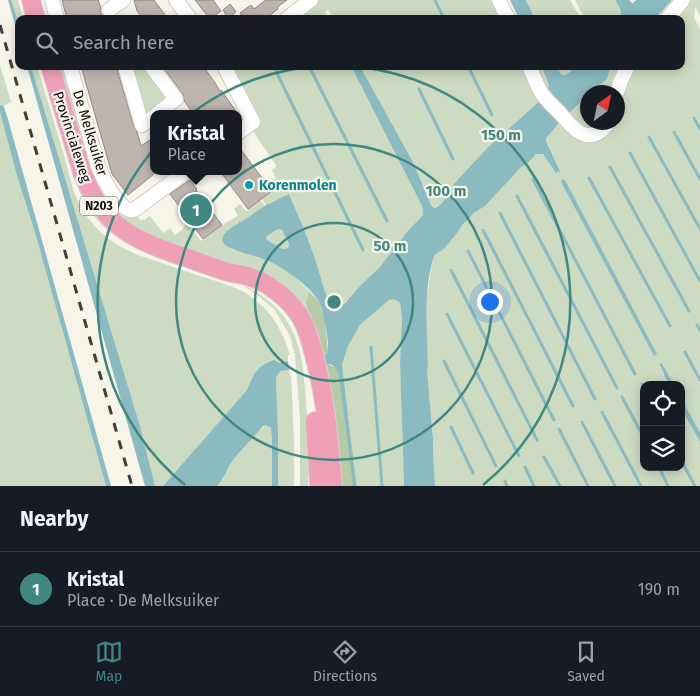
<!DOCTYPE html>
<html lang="en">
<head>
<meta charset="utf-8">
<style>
	:root { --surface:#171b24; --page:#20242c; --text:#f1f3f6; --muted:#9ea1a6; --line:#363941; --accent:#418883 }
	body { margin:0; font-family:"Fira Sans",sans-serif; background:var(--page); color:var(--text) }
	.controls { position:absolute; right:15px; bottom:15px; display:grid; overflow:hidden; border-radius:10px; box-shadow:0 2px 12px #0003 }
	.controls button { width:45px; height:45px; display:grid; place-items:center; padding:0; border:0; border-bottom:1px solid var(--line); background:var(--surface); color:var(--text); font:25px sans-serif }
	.compass { position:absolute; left:580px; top:85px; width:45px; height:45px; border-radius:50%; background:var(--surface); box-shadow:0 2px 12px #0003; rotate:33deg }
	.you { position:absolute; left:489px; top:301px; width:18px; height:18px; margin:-12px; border:4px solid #fff; border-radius:50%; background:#1a73e8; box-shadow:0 0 0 8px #1a73e833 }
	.badge { display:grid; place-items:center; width:32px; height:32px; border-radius:50%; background:var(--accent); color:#fff; font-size:16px; font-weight:700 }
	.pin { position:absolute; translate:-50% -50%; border:2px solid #fff; box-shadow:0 1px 5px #0006 }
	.popup { position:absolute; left:150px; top:110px; width:92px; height:65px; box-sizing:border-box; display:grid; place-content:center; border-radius:10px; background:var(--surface); filter:drop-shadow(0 1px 4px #0005); font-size:16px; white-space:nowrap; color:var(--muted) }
	.popup b { font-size:19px; color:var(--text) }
	.popup::after { content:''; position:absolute; left:50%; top:100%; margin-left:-10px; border:10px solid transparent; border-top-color:var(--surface) }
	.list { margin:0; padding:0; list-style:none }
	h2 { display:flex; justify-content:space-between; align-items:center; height:65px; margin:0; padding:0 20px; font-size:21px }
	h2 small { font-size:16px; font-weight:400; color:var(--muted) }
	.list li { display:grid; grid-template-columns:32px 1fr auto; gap:15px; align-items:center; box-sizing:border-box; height:75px; padding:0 20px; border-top:1px solid var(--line) }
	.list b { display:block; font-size:19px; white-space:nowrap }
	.list p { margin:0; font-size:16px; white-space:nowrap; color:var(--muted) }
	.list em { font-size:16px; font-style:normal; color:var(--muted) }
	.icon { flex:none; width:28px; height:28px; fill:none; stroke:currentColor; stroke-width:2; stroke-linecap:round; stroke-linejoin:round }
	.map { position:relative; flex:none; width:700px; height:486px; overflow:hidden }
	.search { position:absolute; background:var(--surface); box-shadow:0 2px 12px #0003; left:15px; right:15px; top:15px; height:55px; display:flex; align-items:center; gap:12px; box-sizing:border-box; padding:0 18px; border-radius:10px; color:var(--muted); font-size:19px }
	.sheet { height:140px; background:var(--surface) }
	nav { display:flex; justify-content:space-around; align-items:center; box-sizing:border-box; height:70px; border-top:1px solid var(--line); background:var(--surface); font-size:14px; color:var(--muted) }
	nav a { display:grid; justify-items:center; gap:2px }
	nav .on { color:var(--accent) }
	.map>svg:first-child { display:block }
	.green { fill:#ccdbc2; fill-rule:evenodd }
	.forest { fill:#b6caa8 }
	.water { fill:#8bbbc1; fill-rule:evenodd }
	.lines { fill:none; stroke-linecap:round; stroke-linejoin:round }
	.stream { stroke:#8bbbc1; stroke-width:3 }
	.building { fill:#beb5ae; stroke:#908781 }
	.minor-casing { stroke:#ceccc2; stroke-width:16 }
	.major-casing { stroke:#d4d3d3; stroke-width:20 }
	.minor { stroke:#fff; stroke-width:14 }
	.major { stroke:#efa0b6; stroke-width:18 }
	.rail { stroke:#3f3e39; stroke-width:3; stroke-dasharray:9 9; stroke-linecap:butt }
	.ring { fill:none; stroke:#418883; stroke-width:2.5 }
	.culture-dot { fill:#0f9aa8; stroke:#f7f5ea; stroke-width:2 }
	.labels { text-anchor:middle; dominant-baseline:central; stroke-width:4.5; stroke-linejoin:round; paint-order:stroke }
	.shield { fill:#f7f5ea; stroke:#54534d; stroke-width:1 }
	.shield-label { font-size:12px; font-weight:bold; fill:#0e0d0a }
	.street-label { font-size:14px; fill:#0e0d0a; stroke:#f7f5ea }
	.culture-label { font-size:14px; font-weight:bold; fill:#0d838f; stroke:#f7f5ea; text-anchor:start }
	.centre { fill:#418883; stroke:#f7f5ea; stroke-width:2.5 }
	.ring-label { font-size:15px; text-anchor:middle; font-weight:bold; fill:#418883; stroke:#f7f5ea; stroke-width:4.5; stroke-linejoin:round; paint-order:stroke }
</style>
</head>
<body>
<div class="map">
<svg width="700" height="486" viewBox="0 0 700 486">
	<rect width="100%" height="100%" fill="#f7f5ea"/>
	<g class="green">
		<path d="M11 0H18L23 19H19V24Z"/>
		<path d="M317 0H497L505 19H334L328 9 325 12 328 19H293Z"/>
		<path d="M526 0H570L581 19H535Z"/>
		<path d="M575 0H615C619 7 623 11 619 19H585Z"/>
		<path d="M687 0H700V15L695 7 694 18 700 29V432L681 398V385H674L662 363 659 365 669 385H644V467H681V408L700 442V486H435L433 449V439L427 370 428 365 426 318 427 297 432 264 434 255 457 233 462 224 474 213 485 206 514 175 520 168 528 163 536 154H543L559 168 546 141V138L561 121 576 134 611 123 618 122C618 99 620 87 630 66H681V19H671ZM565 180 654 356 561 182Z"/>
		<path d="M0 65 11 102 3 106H0Z"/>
		<path d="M31 66H37C46 96 55 125 64 155 70 177 74 201 89 219 101 236 119 247 138 255 159 262 179 269 200 276 213 280 227 284 240 290 266 303 282 327 290 355H288V361L279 363 254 375 247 390 163 486H155L140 426Z"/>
		<path d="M57 66H63L93 162 141 221 143 219 144 220 150 216 163 233 170 228 175 235 182 230V229L187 224 201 241 225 223 238 216 234 209 240 204 246 211 260 200 265 206 241 222 240 221V223L233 227 231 249 269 261 293 275 309 291 306 302 308 314 298 304 172 247 119 219 94 186Z"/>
		<path d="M130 66H145L168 97 147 115 144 114Z"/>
		<path d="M231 66H351L422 206 423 215 407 232 379 268 339 308 334 310C324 294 321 276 315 259 308 237 298 215 289 194L266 205 262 199 272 191 265 181 266 180 269 183 276 178 272 170 276 167V165L252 130Z"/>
		<path d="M360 66H526L543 98 488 147 453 185V187C448 194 443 205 435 208L429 202 413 162Z"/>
		<path d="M532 66H541L549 84V86L546 91Z"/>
		<path d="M557 66H576L570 72 565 75 561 74Z"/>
		<path d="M611 66H624L615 92H591C600 84 608 80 611 66Z"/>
		<path d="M587 96 588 122 605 123 593 132 566 117Z"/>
		<path d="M0 112 36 236 106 486H0Z"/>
		<path d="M75 177 91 207 230 279C292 305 302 337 306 400 308 425 309 449 310 473L308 474V486H300V417L295 355 290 336 274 309 256 294 244 286 225 278 146 252C110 238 84 215 75 177Z"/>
		<path d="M278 229 282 230 289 244 288 248 283 249 267 240 266 237Z"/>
		<path d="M394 299 400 303 402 318 400 363 404 486H357L342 365 348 346 360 325 382 306 389 300Z"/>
		<path d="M289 370 290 375 291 376C293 413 295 449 294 486H217C226 477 229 465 237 455L277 412 276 378 280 371Z"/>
	</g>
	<g class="forest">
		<path d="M309 291 320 303 325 322 328 351 326 355 322 356 308 314 306 302Z"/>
		<path d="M323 364H328L336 368 342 365 357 486H340Z"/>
	</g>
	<g class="water">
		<path d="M8 0H11L19 24V38Z"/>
		<path d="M510 0H526L535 19H519Z"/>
		<path d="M615 0H630V2L633 3 636 0H672L655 19H619C623 11 619 7 615 0Z"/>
		<path d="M27 66H31L140 426 155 486H145Z"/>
		<path d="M351 66H360L413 162 431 205 435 208C443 205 448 194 453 187V185L488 147 543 98 549 86 546 77 541 66H557L561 74 565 75 570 72 576 66H611L607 79 591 92H588L587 96 561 121 546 138V141L560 171 556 173 543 154H536L528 163 520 168 514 175 485 206 474 213 463 224 457 233 442 251 438 252 434 256C423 291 427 328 428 365L427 370 433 439V449L435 486H404L400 363 402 318 400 303 394 299 389 300 360 325 348 346 342 365 356 486H353L339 376C337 367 332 363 323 364L322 356 326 355C330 347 327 337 326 329 324 321 323 309 319 302 309 285 286 270 269 261 260 257 226 250 223 242 220 233 233 227 239 223V222L240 221 241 222 266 205 289 194C298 215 308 237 315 259 321 276 324 294 334 310L339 308 346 302 361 285 379 268 407 232 423 215 422 206ZM278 229 282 230 289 244 288 248 283 249 267 240 266 237Z"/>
		<path d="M2 105 4 107 7 116 111 486H106L36 236 17 175 0 112V106Z"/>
		<path d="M563 179 565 180 657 354 654 356 561 182Z"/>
		<path d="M274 360 279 363 288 361 289 370 280 371 276 378 278 435V486H272V438L271 428 267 425 263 426C254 438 243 447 234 459 227 468 225 478 217 486H163L247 390C254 373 256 367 274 360Z"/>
		<path d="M662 363 674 385H669L659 364Z"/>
		<path d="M681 398 700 432V442L681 408Z"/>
	</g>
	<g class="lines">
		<g class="stream">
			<path d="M435 0 444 19"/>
			<path d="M309 66 387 221"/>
			<path d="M468 66 492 115"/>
			<path d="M274 67 363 250"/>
			<path d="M419 89 453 159"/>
			<path d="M694 118 700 129"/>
			<path d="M674 132 700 179"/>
			<path d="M649 137 700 229"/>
			<path d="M630 153 700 281"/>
			<path d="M610 167 689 311"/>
			<path d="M589 178 670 326"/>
			<path d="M533 179 635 374"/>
			<path d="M517 196 617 388"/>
			<path d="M500 213 595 399"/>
			<path d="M483 230 573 406"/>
			<path d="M468 251 554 420"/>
			<path d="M451 270 537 440"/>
			<path d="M447 314 519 456"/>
			<path d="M697 325 700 330"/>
			<path d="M371 347 382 486"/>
			<path d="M685 352 700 380"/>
			<path d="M444 361 496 466"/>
			<path d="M642 384 644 389"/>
			<path d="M622 397 644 438"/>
			<path d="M602 412 641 486"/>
			<path d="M582 422 615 486"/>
			<path d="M451 427 473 473"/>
			<path d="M559 429 588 486"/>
			<path d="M544 457 560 486"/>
			<path d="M681 460 695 486"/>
			<path d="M525 467 534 486"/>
			<path d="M659 467 668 486"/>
			<path d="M505 481 507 486"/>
		</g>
	</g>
	<g class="building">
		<path d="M62 0H98L101 8 100 11 103 17 97 19H67Z"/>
		<path d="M134 0H154L168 19H143L137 11Z"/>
		<path d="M195 0H213L221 11 210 19Z"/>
		<path d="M266 0H287L277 7 278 9 265 19H244L240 13 251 5 254 9Z"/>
		<path d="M230 4 236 12 228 18 223 10Z"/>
		<path d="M81 66H116L134 127 137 132 141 146 154 137V174L128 195 112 174Z"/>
		<path d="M162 66H203L215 83 220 91 221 90 238 114H194L184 101 183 94Z"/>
		<path d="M238 146 272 191 248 209 220 171H238Z"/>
		<path d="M190 180 197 189 196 190 222 225 203 239 170 194Z"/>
	</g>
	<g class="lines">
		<defs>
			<g id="minor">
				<path d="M52 0 57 19"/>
				<path d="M176 0 190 19"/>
				<path d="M499 0 508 19"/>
				<path d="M109 10 123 0"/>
				<path d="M286 19 311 0"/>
				<path d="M667 19 683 0"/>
				<path d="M70 66 98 166C103 178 119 213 134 210L187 171"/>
				<path d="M125 66 142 125 154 117"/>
				<path d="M151 66 176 99 157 114"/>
				<path d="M224 66 253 122 238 133"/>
				<path d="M529 66C533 74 536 84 541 92 545 99 553 106 559 112 574 129 589 149 609 122"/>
				<path d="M617 92 621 80 628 66"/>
			</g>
			<g id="major">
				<path d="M31 0 36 19"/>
				<path d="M50 66 82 172C103 224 127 237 178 255 195 260 211 267 228 272 234 274 241 274 247 276 268 282 288 298 300 316 307 328 311 342 314 355 326 398 329 442 333 486"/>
				<path d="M315 421 319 486"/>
			</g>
		</defs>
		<use href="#minor" class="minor-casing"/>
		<use href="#major" class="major-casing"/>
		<use href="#minor" class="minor"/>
		<use href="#major" class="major"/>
		<path class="rail" d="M0 25 132 486"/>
	</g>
	<g class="ring">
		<circle cx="334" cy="302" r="79"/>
		<circle cx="334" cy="302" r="158"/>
		<path d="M185 485A236 236 0 0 1 322 66M346 66A236 236 0 0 1 483 485"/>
	</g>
	<circle class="culture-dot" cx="249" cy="185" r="5"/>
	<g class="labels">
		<rect class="shield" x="80" y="196.5" width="38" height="19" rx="4"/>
		<g class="shield-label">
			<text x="99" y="206">N203</text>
		</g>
		<g class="street-label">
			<text transform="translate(90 133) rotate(73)">De Melksuiker</text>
			<text transform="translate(72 137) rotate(72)">Provincialeweg</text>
		</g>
		<g class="culture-label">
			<text x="259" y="185">Korenmolen</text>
		</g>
	</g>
	<circle cx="334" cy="302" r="8" class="centre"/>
	<g class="ring-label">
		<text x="501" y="140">150 m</text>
		<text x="446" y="196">100 m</text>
		<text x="390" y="251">50 m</text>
	</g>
</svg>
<div class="controls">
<button><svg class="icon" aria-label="locate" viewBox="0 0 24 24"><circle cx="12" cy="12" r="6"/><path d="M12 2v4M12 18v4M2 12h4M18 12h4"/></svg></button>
<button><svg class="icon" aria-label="layers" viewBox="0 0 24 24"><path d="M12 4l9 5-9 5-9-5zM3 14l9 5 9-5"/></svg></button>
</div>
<svg class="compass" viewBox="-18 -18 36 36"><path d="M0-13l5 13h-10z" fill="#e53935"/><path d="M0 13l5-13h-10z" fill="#9ea1a6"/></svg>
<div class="you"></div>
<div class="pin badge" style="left:196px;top:210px">1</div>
<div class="popup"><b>Kristal</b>Place</div>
<div class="search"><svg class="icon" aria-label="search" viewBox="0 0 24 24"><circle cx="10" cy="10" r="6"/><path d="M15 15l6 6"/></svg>Search here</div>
</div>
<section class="sheet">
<h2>Nearby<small></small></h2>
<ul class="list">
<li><span class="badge">1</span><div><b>Kristal</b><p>Place · De Melksuiker</p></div><em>190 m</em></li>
</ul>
</section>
<nav>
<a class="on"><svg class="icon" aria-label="map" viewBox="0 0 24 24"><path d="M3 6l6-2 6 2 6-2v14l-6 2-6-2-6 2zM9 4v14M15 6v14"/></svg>Map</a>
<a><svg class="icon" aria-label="directions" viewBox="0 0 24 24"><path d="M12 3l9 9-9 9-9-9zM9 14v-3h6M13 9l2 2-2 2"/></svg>Directions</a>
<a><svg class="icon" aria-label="saved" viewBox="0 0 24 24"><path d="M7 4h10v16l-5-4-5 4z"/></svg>Saved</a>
</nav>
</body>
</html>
